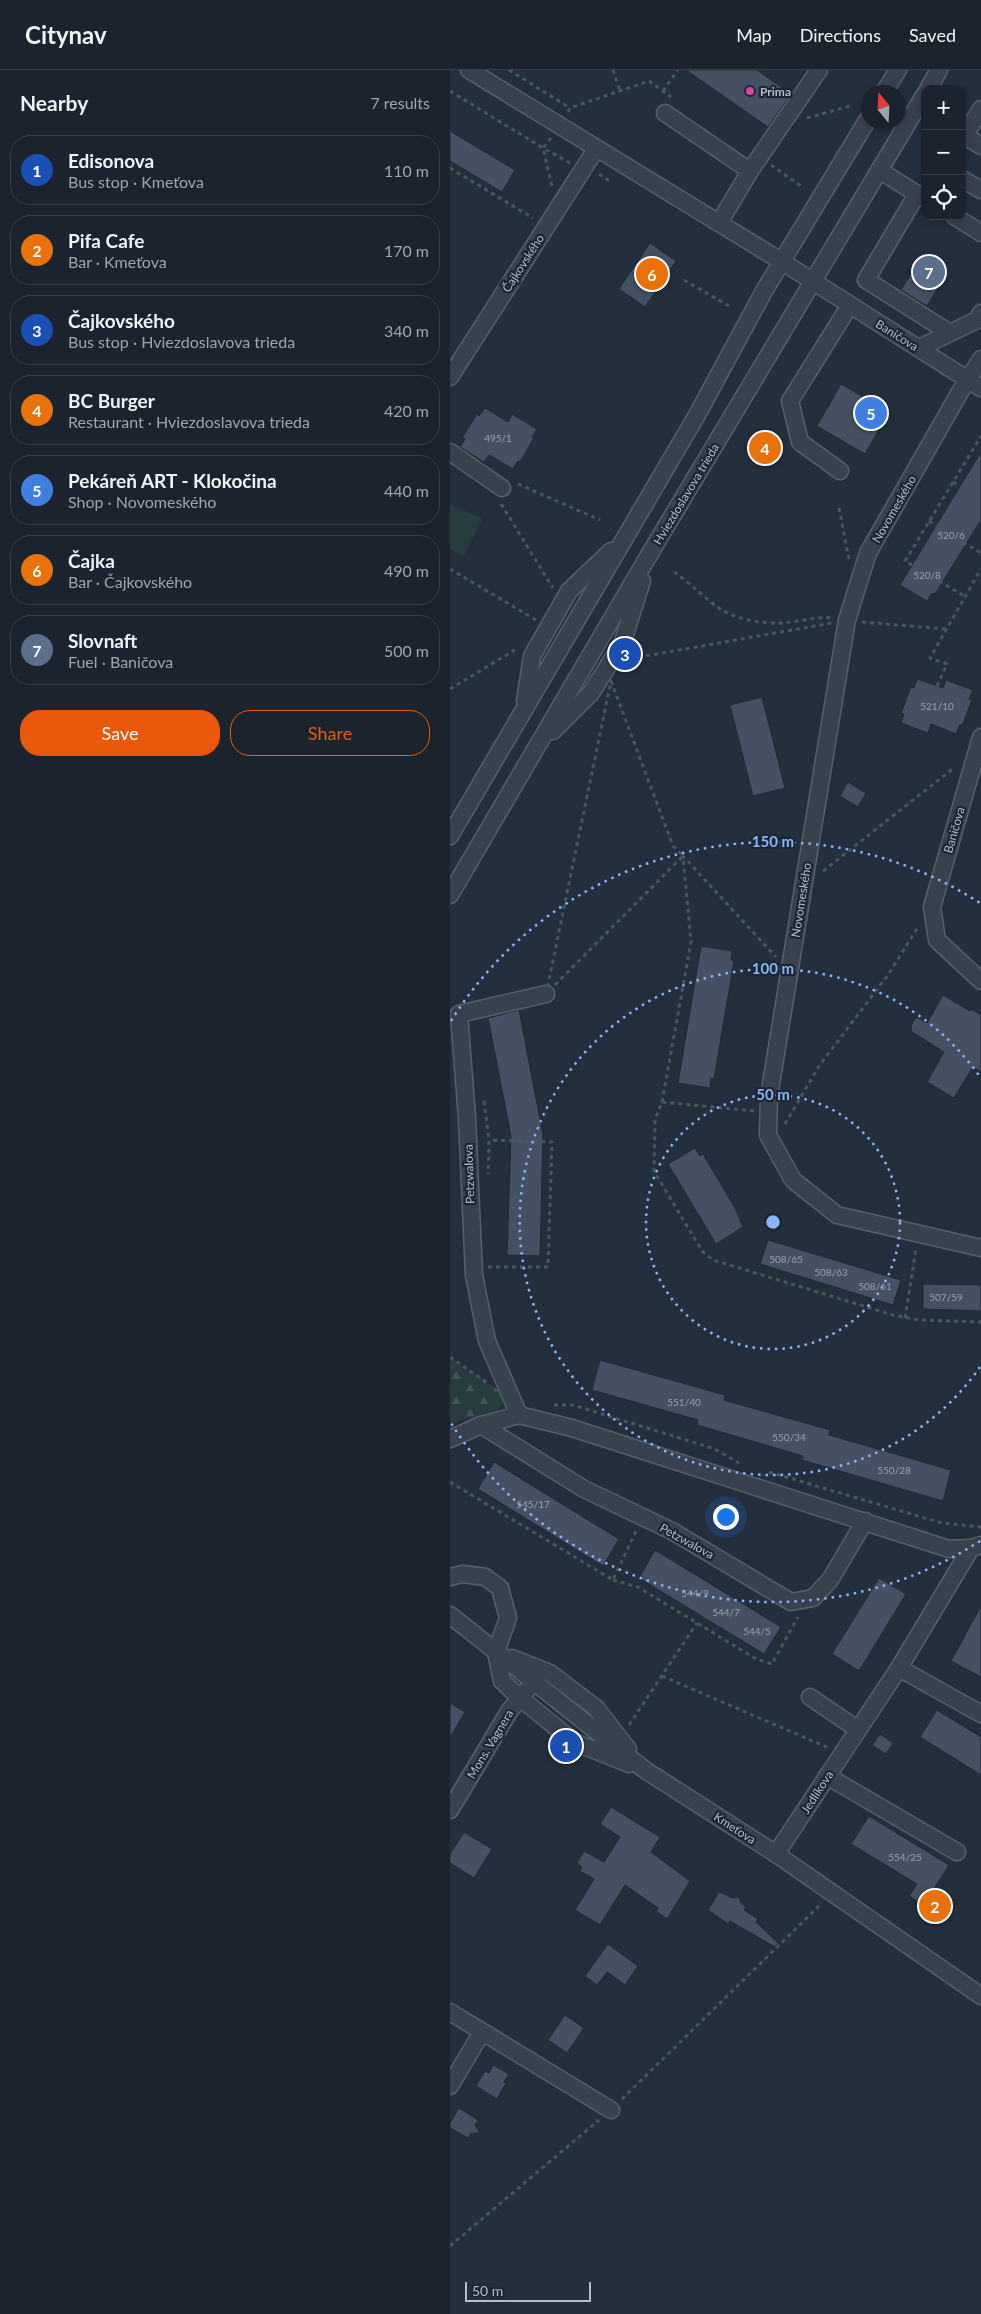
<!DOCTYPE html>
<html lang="en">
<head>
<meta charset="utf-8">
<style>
	:root { --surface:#1b232e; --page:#242b36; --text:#f1f3f6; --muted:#a0a4aa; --line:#39404a; --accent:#ea580c }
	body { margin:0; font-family:Lato,sans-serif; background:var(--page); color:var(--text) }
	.controls { position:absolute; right:15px; top:15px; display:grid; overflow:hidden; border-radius:10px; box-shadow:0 2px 8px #0003 }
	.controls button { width:45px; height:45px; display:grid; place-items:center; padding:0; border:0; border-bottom:1px solid var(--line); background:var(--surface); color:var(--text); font:25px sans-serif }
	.compass { position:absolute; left:411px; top:15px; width:45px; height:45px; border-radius:50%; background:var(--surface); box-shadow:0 2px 8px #0003; rotate:342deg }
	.scale { position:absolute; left:15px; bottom:12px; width:126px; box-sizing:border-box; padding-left:5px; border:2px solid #b4bcc9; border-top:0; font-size:14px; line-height:18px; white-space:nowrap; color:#b4bcc9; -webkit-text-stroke:4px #1d2633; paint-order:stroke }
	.you { position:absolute; left:275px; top:1446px; width:18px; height:18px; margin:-12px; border:4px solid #fff; border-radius:50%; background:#1a73e8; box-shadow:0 0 0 8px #1a73e833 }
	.badge { display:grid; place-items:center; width:32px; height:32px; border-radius:50%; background:var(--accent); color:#fff; font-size:16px; font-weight:700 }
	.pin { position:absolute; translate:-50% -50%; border:2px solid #fff; box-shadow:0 1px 5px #0006 }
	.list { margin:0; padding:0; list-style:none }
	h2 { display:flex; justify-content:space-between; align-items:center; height:65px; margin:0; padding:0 20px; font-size:21px }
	h2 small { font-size:16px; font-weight:400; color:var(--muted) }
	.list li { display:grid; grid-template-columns:32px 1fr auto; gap:15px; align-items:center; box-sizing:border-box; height:70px; margin:0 10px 10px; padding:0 10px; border:1px solid var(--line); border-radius:20px }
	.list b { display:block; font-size:19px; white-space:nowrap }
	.list p { margin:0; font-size:16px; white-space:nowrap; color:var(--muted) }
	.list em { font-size:16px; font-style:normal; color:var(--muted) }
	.actions { display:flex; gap:10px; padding:15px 20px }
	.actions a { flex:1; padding:11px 0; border:1px solid var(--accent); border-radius:20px; text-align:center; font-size:18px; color:var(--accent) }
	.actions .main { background:var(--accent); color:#fff }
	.icon { flex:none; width:28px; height:28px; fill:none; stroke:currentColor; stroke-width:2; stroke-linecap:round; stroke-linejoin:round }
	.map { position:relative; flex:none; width:531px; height:2244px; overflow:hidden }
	header { display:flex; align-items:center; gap:30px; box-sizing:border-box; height:70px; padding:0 25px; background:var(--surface); border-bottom:1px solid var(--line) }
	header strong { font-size:24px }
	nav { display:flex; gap:28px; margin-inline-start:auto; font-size:18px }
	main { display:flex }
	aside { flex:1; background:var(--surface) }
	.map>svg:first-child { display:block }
	.forest { fill:url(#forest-firs) }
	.park { fill:#263c3f }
	.building { fill:#455162; stroke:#1f2835 }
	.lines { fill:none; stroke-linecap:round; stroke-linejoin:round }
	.minor-casing { stroke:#565f6c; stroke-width:19 }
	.path { stroke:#44595c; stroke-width:3; stroke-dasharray:4 4; stroke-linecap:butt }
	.minor { stroke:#38414e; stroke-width:16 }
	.ring { fill:none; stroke:#8ab4f8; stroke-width:2.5; stroke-dasharray:2.5 5 }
	.hotel-dot { fill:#d1479c; stroke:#1d2633; stroke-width:2 }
	.labels { text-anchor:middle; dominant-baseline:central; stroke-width:4.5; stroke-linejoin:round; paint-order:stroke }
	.number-label { font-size:10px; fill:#98a1af }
	.poi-label { font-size:12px; font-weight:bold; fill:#b4bcc9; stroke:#1d2633; text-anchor:start }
	.street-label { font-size:12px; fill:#b4bcc9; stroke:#1d2633 }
	.centre { fill:#8ab4f8; stroke:#1d2633; stroke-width:2.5 }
	.ring-label { font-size:15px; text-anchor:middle; font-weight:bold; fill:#8ab4f8; stroke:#1d2633; stroke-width:4.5; stroke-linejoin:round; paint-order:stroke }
</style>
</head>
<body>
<header>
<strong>Citynav</strong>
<nav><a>Map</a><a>Directions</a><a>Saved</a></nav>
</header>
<main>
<aside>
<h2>Nearby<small>7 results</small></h2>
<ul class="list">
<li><span class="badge" style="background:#1a4fb4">1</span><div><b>Edisonova</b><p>Bus stop · Kmeťova</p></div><em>110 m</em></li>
<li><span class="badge" style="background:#e8710a">2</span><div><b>Pifa Cafe</b><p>Bar · Kmeťova</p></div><em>170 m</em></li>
<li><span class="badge" style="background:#1a4fb4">3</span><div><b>Čajkovského</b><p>Bus stop · Hviezdoslavova trieda</p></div><em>340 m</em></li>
<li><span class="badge" style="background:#e8710a">4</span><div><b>BC Burger</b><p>Restaurant · Hviezdoslavova trieda</p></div><em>420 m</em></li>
<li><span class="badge" style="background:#3f7fe0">5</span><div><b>Pekáreň ART - Klokočina</b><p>Shop · Novomeského</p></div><em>440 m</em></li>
<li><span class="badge" style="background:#e8710a">6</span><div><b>Čajka</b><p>Bar · Čajkovského</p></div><em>490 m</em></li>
<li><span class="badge" style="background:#5c6f8a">7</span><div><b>Slovnaft</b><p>Fuel · Baničova</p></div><em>500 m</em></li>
</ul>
<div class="actions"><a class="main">Save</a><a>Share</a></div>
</aside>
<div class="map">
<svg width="531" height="2244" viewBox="0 0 531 2244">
	<defs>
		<pattern id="forest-firs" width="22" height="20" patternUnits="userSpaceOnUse" patternTransform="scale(1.25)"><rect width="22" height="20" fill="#263c3f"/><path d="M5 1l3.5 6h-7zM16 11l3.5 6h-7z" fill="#435659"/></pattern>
	</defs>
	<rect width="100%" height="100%" fill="#242f3e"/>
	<path class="forest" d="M0 1288 50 1321 53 1332 49 1339 0 1354Z"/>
	<path class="park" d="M0 434 32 449 14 486 0 479Z"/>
	<g class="building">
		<path d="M236 0H307L341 24 318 57Z"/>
		<path d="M0 61 65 100 52 122 0 91Z"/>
		<path d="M200 173 226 191 195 237 169 219Z"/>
		<path d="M471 187 497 203 477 236 451 220Z"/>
		<path d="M391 314 439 342 415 384 367 356Z"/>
		<path d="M35 338 58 352 62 344 87 359 82 367 84 368 70 392 68 391 63 399 39 385 34 392 10 377 15 369 12 368 27 344 29 346Z"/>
		<path d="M315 364 328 371 318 388 305 381Z"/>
		<path d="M531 382V450L485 524 482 523 477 531 450 515Z"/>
		<path d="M467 609 493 618 496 610 523 620 519 629 522 630 512 656 510 654 506 664 481 654 478 663 451 653 454 644 451 643 461 617 464 618Z"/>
		<path d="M312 627 335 718 303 726 280 635Z"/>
		<path d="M398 712 416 723 408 737 390 726Z"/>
		<path d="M251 876 282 881 281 890 284 891 264 1009 261 1008 260 1018 228 1013Z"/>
		<path d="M493 925 520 941 521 939 531 945V1002L523 997 504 1028 477 1012 494 982 462 962 461 955 466 947 477 953Z"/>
		<path d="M69 940 93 1065 90 1186 57 1185 61 1066 38 948Z"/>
		<path d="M245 1078 250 1086 253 1084 285 1138 293 1157 266 1174 218 1094Z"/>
		<path d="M318 1170 451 1210 443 1235 310 1194Z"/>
		<path d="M473 1214 531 1215V1241L473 1239Z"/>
		<path d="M150 1290 275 1325 274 1330 380 1360 379 1365 501 1400 493 1431 352 1390 353 1386 247 1355 248 1350 142 1320Z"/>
		<path d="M44 1392 169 1469 153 1496 28 1419Z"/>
		<path d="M205 1480 331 1557 314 1584 189 1508Z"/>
		<path d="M429 1508 456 1524 409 1601 382 1584Z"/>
		<path d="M531 1536V1607L501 1591Z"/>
		<path d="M0 1633 15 1642 0 1668Z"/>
		<path d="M487 1640 531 1667V1705L470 1667Z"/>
		<path d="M430 1664 443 1673 436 1684 422 1675Z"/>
		<path d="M161 1737 210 1767 201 1782 240 1811 217 1849 206 1841 208 1838 175 1815 150 1855 125 1840 144 1809 130 1801 132 1797 127 1793 134 1781 154 1792 170 1767 150 1754Z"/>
		<path d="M419 1746 499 1795 485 1817 502 1827 489 1845 459 1826 467 1814 401 1774Z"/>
		<path d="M14 1762 42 1779 24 1808 0 1793V1784Z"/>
		<path d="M269 1822 283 1828 289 1827 291 1833 296 1837 294 1840 308 1849 306 1852 328 1873 325 1877 280 1851 278 1854 258 1840Z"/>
		<path d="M158 1874 188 1896 175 1915 157 1902 147 1915 135 1906Z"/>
		<path d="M115 1945 134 1958 117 1983 98 1970Z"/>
		<path d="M43 1995 59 2004 54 2012 56 2013 47 2029 26 2016 35 2001 39 2003Z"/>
		<path d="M9 2038 28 2050 25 2055 30 2063H21L18 2068 0 2058V2053Z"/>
	</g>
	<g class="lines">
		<defs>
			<g id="minor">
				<path d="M19 0 331 191 531 318"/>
				<path d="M478 19 489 0"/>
				<path d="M434 22 448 0"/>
				<path d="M215 43 300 101"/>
				<path d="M515 66 531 76"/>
				<path d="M512 70 531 39"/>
				<path d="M429 100 475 129"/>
				<path d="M512 109 531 120"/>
				<path d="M467 124 416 210 500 263"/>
				<path d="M504 146 531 163"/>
				<path d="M269 153 300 101 369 0"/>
				<path d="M469 278 527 250 531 243"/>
				<path d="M531 289 510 322 418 483 397 550 319 1026 318 1065 343 1110 387 1145 531 1178"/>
				<path d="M0 307 146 79"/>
				<path d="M0 382 52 418"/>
				<path d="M390 401 350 372 340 331 400 235"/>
				<path d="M75 631 82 586 119 521 161 481"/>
				<path d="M103 661 141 623 172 574 192 511"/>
				<path d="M531 667 482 837 487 870 531 911"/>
				<path d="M0 766 247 345 314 221 418 49"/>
				<path d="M0 825 202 480 475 24"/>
				<path d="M69 1345 37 1271 24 1205 17 1048 9 944 96 924"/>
				<path d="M31 1355 134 1419 222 1461 341 1532 363 1528 380 1510 415 1451"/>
				<path d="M0 1369 31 1355 69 1345 122 1358 499 1479 521 1478 531 1475"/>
				<path d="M0 1507 13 1504 35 1507 50 1518 58 1548 46 1582"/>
				<path d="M0 1545 195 1700 326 1784 531 1926"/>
				<path d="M46 1582 52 1611 69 1627 124 1672 179 1694"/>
				<path d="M62 1588 100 1603 146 1638 178 1679"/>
				<path d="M449 1598 531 1644"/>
				<path d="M360 1627 407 1659"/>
				<path d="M377 1706 507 1782"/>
				<path d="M0 1740 60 1640 77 1620"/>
				<path d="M326 1784 449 1598 521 1478"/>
				<path d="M0 1942 161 2040"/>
				<path d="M0 2016 32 1962"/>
			</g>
		</defs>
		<use href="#minor" class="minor-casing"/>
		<g class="path">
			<path d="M59 0 120 38"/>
			<path d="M163 0 170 21"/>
			<path d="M0 21 93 78 102 117"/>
			<path d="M213 21 228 0"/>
			<path d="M118 42 120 38 199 11 221 27"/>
			<path d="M357 48 400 36"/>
			<path d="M101 68 93 78 120 93"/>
			<path d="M321 95 351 116"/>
			<path d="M0 98 83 148"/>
			<path d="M149 104 161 112"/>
			<path d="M234 210 279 236"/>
			<path d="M503 412 510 416"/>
			<path d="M68 414 150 450"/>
			<path d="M51 434 103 518"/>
			<path d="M389 438 399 490"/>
			<path d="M479 451 486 456"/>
			<path d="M513 472 531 483"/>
			<path d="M462 495 455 491 531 366"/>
			<path d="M0 499 86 550"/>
			<path d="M224 502C239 512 251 525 266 536 282 549 312 554 332 553 349 552 365 546 382 548"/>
			<path d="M489 511 514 526"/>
			<path d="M412 552 496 559"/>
			<path d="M181 586 184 588 382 553"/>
			<path d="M161 611 223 776 233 786 96 924Z"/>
			<path d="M487 616 497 594 480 588 531 499"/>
			<path d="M0 619 68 578"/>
			<path d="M373 801 505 697"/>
			<path d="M34 1031 39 1070 38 1104"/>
			<path d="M212 1032 241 872 233 786 326 887"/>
			<path d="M304 1041 212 1032 205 1050 204 1101 252 1181 263 1190 443 1245 470 1250 531 1252"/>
			<path d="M335 1054 369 996 438 905 468 857"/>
			<path d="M38 1197H98L102 1072 39 1070"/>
			<path d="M455 1248 466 1179"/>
			<path d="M0 1287 39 1314"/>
			<path d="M104 1335H123L265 1379 289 1393"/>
			<path d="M319 1402 492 1453 531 1457"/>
			<path d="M0 1412 163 1510 186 1461"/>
			<path d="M163 1510 188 1517 306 1589 322 1594 348 1547"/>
			<path d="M212 1606 379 1678"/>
			<path d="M179 1655 247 1553"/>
			<path d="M172 2029 371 1834"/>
			<path d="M0 2176 149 2050"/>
		</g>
		<use href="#minor" class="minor"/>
	</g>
	<g class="ring">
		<circle cx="323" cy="1152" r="127"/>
		<path d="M530 1297A253 253 0 1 1 530 1007"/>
		<path d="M530 1471A380 380 0 0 1 1 1353M1 951A380 380 0 0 1 530 833"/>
	</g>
	<circle class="hotel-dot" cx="300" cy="21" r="5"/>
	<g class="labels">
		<g class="number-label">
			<text x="48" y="368">495/1</text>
			<text x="501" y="465">520/6</text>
			<text x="477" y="505">520/8</text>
			<text x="487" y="636">521/10</text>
			<text x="336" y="1189">508/65</text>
			<text x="381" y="1202">508/63</text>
			<text x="425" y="1216">508/61</text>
			<text x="496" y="1227">507/59</text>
			<text x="234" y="1332">551/40</text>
			<text x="339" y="1367">550/34</text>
			<text x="444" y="1400">550/28</text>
			<text x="83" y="1434">545/17</text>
			<text x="245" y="1523">544/9</text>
			<text x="276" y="1542">544/7</text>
			<text x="307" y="1561">544/5</text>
			<text x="455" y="1787">554/25</text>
		</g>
		<g class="poi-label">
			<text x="310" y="21">Prima</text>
		</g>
		<g class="street-label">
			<text transform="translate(73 193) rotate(-57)">Čajkovského</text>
			<text transform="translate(447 265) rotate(32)">Baničova</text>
			<text transform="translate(236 424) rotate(-59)">Hviezdoslavova trieda</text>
			<text transform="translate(444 439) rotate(-60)">Novomeského</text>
			<text transform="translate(504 760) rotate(-74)">Baničova</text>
			<text transform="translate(351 830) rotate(-81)">Novomeského</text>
			<text transform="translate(19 1104) rotate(-92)">Petzwalova</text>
			<text transform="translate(237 1471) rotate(29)">Petzwalova</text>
			<text transform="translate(40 1674) rotate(-59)">Mons. Vagnera</text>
			<text transform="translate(367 1722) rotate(-57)">Jedlíkova</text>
			<text transform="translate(285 1758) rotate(33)">Kmeťova</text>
		</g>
	</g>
	<circle cx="323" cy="1152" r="8" class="centre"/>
	<g class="ring-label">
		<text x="323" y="777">150 m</text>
		<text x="323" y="904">100 m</text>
		<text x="323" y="1030">50 m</text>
	</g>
</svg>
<div class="controls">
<button>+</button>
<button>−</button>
<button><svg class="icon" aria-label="locate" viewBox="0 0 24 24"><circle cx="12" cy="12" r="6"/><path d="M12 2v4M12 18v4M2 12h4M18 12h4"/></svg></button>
</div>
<svg class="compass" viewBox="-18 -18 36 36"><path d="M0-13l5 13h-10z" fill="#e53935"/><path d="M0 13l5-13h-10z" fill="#a0a4aa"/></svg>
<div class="scale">50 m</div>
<div class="you"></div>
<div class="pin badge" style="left:116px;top:1676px;background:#1a4fb4">1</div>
<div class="pin badge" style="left:485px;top:1836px;background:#e8710a">2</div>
<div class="pin badge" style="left:175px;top:584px;background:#1a4fb4">3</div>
<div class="pin badge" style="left:315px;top:378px;background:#e8710a">4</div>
<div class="pin badge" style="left:421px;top:343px;background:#3f7fe0">5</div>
<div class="pin badge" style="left:202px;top:204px;background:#e8710a">6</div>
<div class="pin badge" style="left:479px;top:202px;background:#5c6f8a">7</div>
</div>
</main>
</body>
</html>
